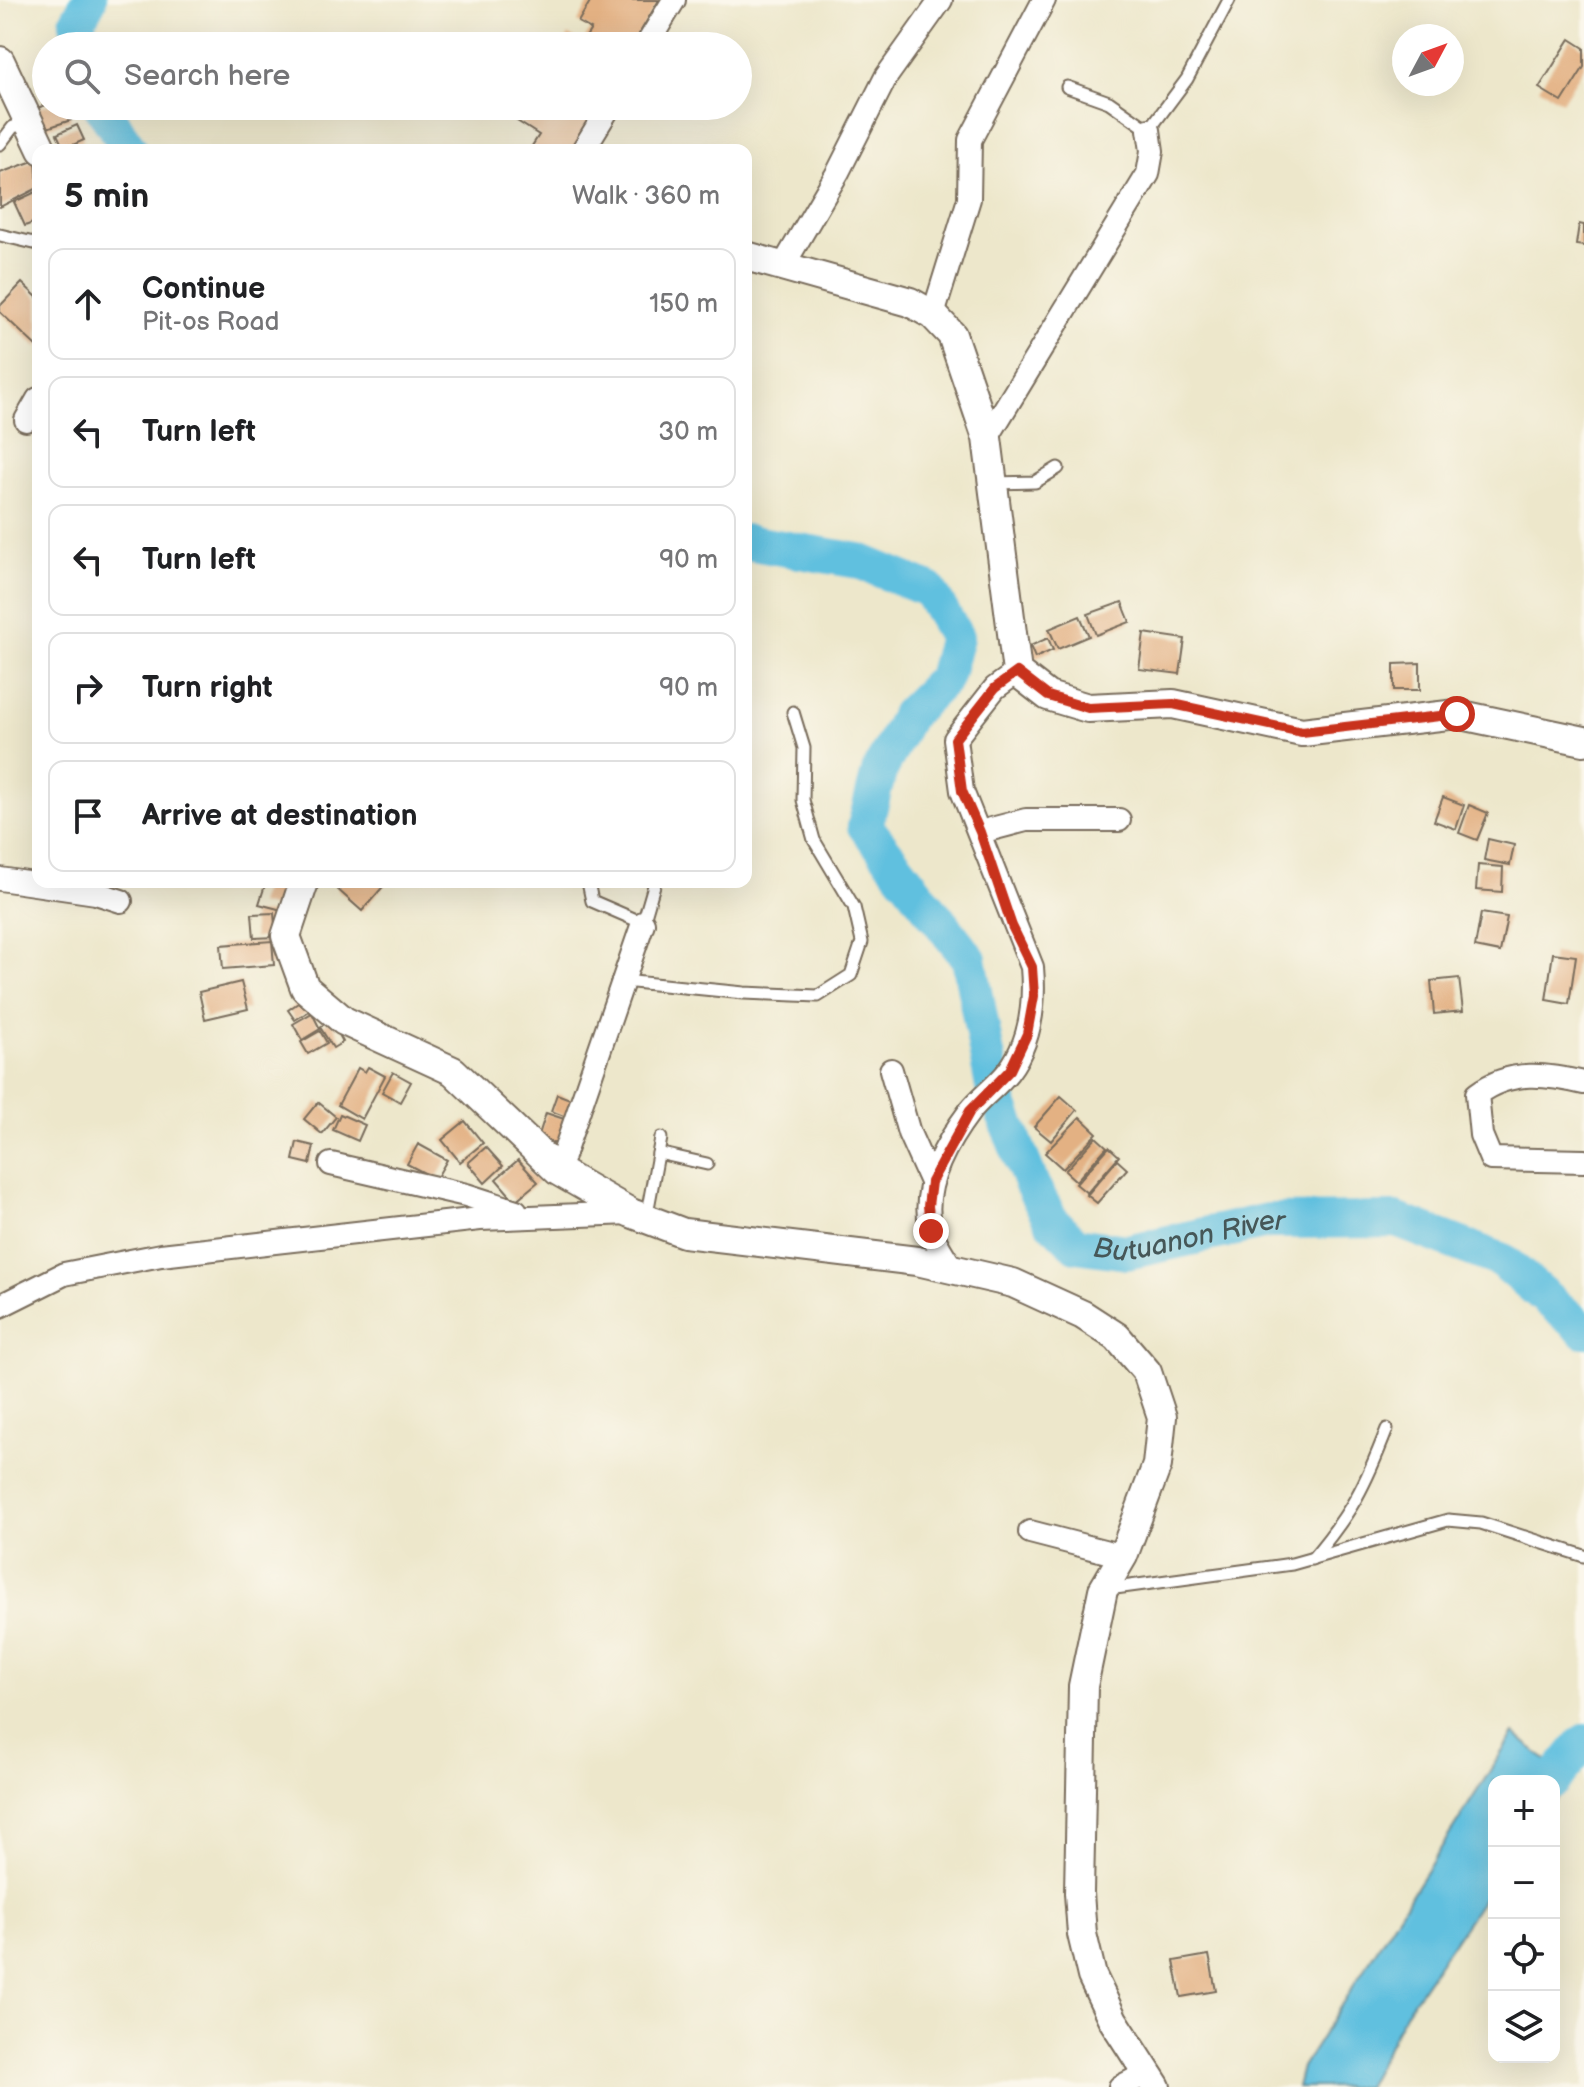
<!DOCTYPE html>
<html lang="en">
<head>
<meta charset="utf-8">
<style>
	:root { --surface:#fff; --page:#f2f2f2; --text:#202124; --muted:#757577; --line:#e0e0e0 }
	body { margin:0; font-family:"Balsamiq Sans",sans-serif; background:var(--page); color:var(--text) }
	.controls { position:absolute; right:24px; bottom:24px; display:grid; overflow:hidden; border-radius:16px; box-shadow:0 8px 32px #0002 }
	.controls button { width:72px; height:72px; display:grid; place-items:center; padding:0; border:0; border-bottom:2px solid var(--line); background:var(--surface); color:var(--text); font:40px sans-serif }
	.compass { position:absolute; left:1392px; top:24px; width:72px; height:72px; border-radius:50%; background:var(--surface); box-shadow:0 8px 32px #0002; rotate:49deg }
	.stop { position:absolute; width:24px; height:24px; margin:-18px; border:6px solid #c8321e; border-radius:50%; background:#fff }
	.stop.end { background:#c8321e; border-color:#fff; box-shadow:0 2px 8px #0008 }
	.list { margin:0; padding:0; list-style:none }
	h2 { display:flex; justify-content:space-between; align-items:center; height:104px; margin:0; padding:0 32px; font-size:34px }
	h2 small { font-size:26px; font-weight:400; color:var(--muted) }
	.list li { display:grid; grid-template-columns:52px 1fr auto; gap:24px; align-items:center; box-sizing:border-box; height:112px; margin:0 16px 16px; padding:0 16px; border:2px solid var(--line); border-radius:16px }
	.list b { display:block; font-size:30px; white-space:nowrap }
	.list p { margin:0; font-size:26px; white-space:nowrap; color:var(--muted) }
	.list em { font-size:26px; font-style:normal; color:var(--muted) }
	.icon { flex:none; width:44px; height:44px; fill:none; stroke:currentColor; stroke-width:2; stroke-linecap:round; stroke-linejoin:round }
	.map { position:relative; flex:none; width:1584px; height:2087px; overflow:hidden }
	.search { position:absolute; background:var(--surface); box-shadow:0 8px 32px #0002; left:32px; top:32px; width:720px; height:88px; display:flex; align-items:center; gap:20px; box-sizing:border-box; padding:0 28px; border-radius:44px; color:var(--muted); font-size:30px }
	.panel { position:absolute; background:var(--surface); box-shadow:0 8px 32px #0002; left:32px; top:144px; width:720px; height:744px; border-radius:16px }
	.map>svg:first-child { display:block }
	.water { fill:#61c0df; stroke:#4e757e; stroke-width:2 }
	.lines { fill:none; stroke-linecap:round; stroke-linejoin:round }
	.river { stroke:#61c0df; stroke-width:36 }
	.building { fill:#e3b183 }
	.service-casing { stroke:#796c5b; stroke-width:15 }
	.minor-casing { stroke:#796c5b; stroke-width:26 }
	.tertiary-casing { stroke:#796c5b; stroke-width:32 }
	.service { stroke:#fff; stroke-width:11 }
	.minor { stroke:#fff; stroke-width:22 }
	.tertiary { stroke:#fff; stroke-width:28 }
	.route { stroke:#c8321e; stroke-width:10 }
	.labels { text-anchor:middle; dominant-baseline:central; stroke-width:8; stroke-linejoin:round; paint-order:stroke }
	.water-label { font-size:28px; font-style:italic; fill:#465758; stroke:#fbf7ec }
</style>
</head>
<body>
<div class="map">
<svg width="1584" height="2087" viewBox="0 0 1584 2087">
	<rect width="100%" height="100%" fill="#fbf7ec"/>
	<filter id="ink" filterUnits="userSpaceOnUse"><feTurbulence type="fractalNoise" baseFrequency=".0125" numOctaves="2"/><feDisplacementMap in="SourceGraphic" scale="16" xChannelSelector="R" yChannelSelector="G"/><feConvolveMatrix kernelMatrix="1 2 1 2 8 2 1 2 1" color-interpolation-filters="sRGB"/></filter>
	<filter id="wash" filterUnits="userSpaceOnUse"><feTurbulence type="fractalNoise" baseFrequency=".006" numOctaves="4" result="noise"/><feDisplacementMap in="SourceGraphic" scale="32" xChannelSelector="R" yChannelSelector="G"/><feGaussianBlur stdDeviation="1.8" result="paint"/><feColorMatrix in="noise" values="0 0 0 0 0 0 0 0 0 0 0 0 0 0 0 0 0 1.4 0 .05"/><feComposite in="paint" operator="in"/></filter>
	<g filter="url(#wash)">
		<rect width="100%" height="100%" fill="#ede7cb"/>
		<path class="water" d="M1514 1733 1570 1781 1554 1802V1781H1494V1882L1407 2010 1366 2087H1297L1302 2067Z"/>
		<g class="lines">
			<g class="river">
				<path d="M82 46 77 22 89 0"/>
				<path d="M101 106 130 150"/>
				<path id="s1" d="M746 542 859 561 929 590 956 637 945 678 908 715 879 772 865 826 969 959 993 1087 1032 1185 1051 1220 1076 1245 1127 1252 1268 1221 1396 1220 1503 1261 1584 1330"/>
				<path d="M1552 1781 1584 1742"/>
			</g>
		</g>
		<g id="blocks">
			<g class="building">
				<path d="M591 0H659L632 46H562L569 35 582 43 591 29 578 22Z"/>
				<path d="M1570 39 1584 48V67L1562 102 1539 88Z"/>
				<path d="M46 105 67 106 71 120 44 129 37 108Z"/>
				<path d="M526 106H601L575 150H539L532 146 539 135 517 121Z"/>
				<path d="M77 125 84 140 64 149 57 134Z"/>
				<path d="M36 160 38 188 0 207V173Z"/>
				<path d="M38 191V221L25 226 14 202Z"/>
				<path d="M1579 224 1584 225V246L1576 245Z"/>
				<path d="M22 283 38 298V348L0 312V306Z"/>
				<path d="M1122 602 1130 622 1096 635 1088 614Z"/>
				<path d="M1080 616 1089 636 1058 649 1049 629Z"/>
				<path d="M1144 633 1185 639 1180 674 1139 669Z"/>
				<path d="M1048 638 1053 650 1035 658 1030 646Z"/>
				<path d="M1420 663V690H1394V664Z"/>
				<path d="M1443 797 1464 805 1456 829 1434 821Z"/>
				<path d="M1469 805 1488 813 1477 840 1459 833Z"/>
				<path d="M1488 839 1514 845 1510 865 1484 860Z"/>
				<path d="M1478 865 1503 867 1502 892 1476 890Z"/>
				<path d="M266 882 289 885 282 910 259 904Z"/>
				<path d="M342 882H387L362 911 336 888Z"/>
				<path d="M274 913 276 937 254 938 252 914Z"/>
				<path d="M1481 913 1507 917 1500 952 1475 947Z"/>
				<path d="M272 941 274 965 223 969 221 945Z"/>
				<path d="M1553 953 1576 956 1569 1004 1546 1000Z"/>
				<path d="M1459 978 1463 1011 1434 1014 1431 981Z"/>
				<path d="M241 982 248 1009 205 1019 199 992Z"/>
				<path d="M304 999 311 1010 295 1020 288 1010Z"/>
				<path d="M312 1013 320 1029 302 1040 293 1024Z"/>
				<path d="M331 1020 343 1042 333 1048 320 1027Z"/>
				<path d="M320 1031 327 1043 308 1054 301 1042Z"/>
				<path d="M368 1067 385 1076 362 1119 338 1105 358 1068 365 1072Z"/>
				<path d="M393 1072 411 1082 400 1102 382 1092Z"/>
				<path d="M557 1094 575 1101 569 1118 551 1111Z"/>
				<path d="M1061 1096 1077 1110 1051 1141 1034 1127Z"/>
				<path d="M318 1102 336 1117 322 1134 304 1119Z"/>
				<path d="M546 1113 567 1120 559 1145 538 1138Z"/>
				<path d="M340 1114 365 1125 358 1141 333 1130Z"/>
				<path d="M1080 1117 1097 1133 1063 1169 1045 1153Z"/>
				<path d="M465 1121 483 1143 460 1162 442 1140Z"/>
				<path d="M1096 1137 1107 1147 1076 1181 1065 1171Z"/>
				<path d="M297 1142 314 1146 310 1164 293 1160Z"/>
				<path d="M418 1144 447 1160 436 1179 407 1164Z"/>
				<path d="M486 1147 503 1166 485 1183 468 1163Z"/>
				<path d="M1109 1147 1119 1156 1087 1193 1076 1184Z"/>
				<path d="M518 1160 538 1182 515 1201 496 1179Z"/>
				<path d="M1117 1160 1127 1169 1097 1203 1087 1195Z"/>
				<path d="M1209 1955 1216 1991 1181 1997 1174 1961Z"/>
			</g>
		</g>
	</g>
	<g filter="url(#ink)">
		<use href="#blocks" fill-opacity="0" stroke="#796c5b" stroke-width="2"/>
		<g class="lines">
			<defs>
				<g id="service">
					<path d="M1067 87 1109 102 1149 130 1187 79 1229 0"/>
					<path d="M0 144 13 127 30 123"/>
					<path d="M0 235 38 244"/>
					<path d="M993 483 1035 482 1058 468"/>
					<path d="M588 882 592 901 643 923 655 882"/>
					<path d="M623 981 744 993 818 996 851 975 862 942 854 907 814 840 803 800 804 748 793 712"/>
					<path d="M658 1153 707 1164"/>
					<path d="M646 1219 661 1138"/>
					<path d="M1312 1559C1352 1512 1365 1486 1387 1429"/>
					<path d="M1108 1589 1292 1564 1448 1520 1481 1523 1584 1556"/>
				</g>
				<g id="minor">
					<path d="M646 46 674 0"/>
					<path d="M583 150 610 106"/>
					<path d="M783 266 838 172 886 77 941 0"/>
					<path d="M933 315 969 199 970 140 1044 0"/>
					<path d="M26 420 38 399"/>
					<path d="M987 438 1148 174 1152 151 1149 130"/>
					<path d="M980 832 1026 820H1119"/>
					<path d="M0 879 96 893 121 901"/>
					<path d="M891 1070 909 1133 931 1182"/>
					<path d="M1584 1083C1546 1074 1511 1069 1477 1094L1481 1135 1491 1159 1584 1161"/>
					<path d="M331 1164 466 1195 516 1211"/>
					<path d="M558 1171 643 923"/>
					<path d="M951 1267C944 1255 934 1242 931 1229 920 1188 946 1143 970 1111 981 1097 997 1086 1008 1072 1031 1042 1035 1002 1032 967L962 791 955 739 995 688 1017 672"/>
					<path d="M0 1306 64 1274 161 1255 480 1219 631 1213"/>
					<path d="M1030 1532 1123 1556"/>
					<path d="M1120 2087 1147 2073"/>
				</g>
				<g id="tertiary">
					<path d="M0 61 42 150"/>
					<path d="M746 256 910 302 933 315 952 335 987 438 1017 672 1048 696 1088 708 1173 704 1302 732 1457 714 1584 741"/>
					<path d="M304 882 286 936 305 988 344 1021 453 1071 558 1171 631 1213 684 1233 917 1261 1013 1283 1083 1315 1117 1337 1147 1372 1162 1417 1157 1465 1123 1556 1103 1590 1083 1686 1079 1893 1082 1934 1092 1976 1113 2020 1156 2087"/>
				</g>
			</defs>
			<use href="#service" class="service-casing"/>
			<use href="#minor" class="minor-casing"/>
			<use href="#tertiary" class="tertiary-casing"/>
			<use href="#service" class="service"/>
			<use href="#minor" class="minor"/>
			<use href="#tertiary" class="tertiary"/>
		</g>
	</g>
	<g class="lines" filter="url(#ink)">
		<path class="route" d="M931 1231 928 1206 931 1182 970 1111 1010 1070 1027 1034 1034 996 1032 967 1012 926 980 832 962 791 955 739 995 688 1017 672 1048 696 1088 708 1173 704 1302 732 1457 714"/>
	</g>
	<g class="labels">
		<g class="water-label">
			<text stroke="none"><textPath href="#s1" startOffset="1054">Butuanon River</textPath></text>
		</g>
	</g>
</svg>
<div class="controls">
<button>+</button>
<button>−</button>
<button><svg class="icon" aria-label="locate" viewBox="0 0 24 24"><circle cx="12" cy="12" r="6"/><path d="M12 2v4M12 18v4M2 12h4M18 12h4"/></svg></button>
<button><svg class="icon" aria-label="layers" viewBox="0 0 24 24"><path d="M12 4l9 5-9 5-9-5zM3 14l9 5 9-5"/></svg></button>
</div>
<svg class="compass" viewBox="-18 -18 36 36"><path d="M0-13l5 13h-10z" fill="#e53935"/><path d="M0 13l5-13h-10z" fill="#757577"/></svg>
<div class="stop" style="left:1457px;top:714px"></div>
<div class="stop end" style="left:931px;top:1231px"></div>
<div class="search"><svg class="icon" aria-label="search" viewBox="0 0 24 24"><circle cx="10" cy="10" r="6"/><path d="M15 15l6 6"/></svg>Search here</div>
<section class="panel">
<h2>5 min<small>Walk · 360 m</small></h2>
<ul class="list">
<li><svg class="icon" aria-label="ahead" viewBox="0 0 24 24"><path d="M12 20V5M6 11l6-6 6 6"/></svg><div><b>Continue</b><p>Pit-os Road</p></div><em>150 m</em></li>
<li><svg class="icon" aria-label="left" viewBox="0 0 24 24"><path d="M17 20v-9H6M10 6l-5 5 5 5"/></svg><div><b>Turn left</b></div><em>30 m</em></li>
<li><svg class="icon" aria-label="left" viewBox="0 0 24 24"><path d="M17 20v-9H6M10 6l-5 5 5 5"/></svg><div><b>Turn left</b></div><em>90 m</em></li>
<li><svg class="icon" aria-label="right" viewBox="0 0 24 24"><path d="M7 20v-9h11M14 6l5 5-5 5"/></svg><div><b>Turn right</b></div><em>90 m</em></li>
<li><svg class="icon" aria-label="arrive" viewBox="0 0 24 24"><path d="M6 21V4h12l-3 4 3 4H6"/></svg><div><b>Arrive at destination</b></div></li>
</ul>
</section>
</div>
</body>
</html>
